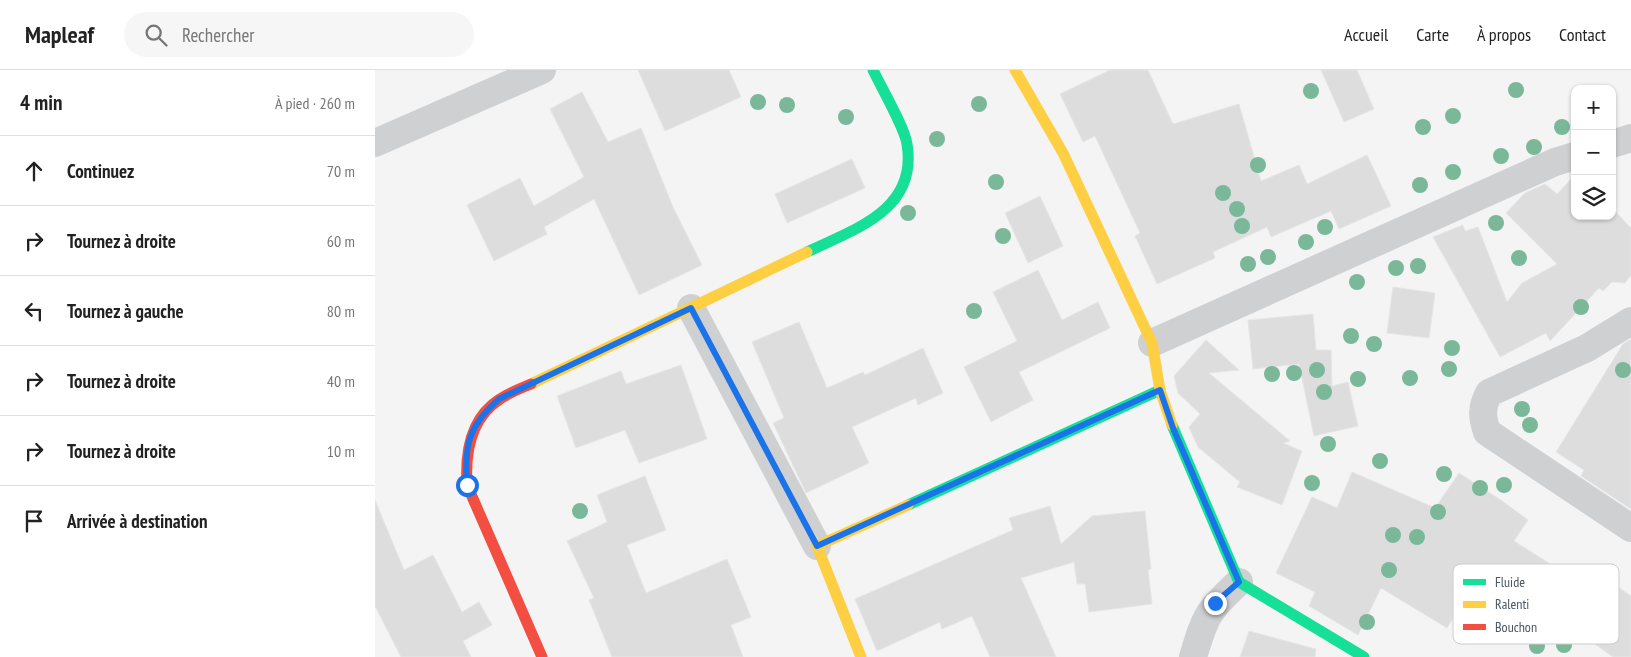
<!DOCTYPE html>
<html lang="fr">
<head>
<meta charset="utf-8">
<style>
	:root { --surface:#fff; --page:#f6f6f6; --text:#222; --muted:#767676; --line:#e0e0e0 }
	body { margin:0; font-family:"PT Sans Narrow",sans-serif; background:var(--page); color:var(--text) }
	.controls { position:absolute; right:15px; top:15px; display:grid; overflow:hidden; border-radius:10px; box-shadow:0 1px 4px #0004 }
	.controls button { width:45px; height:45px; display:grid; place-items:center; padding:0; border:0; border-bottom:1px solid var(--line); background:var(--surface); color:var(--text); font:25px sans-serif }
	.stop { position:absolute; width:15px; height:15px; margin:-11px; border:4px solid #1a73e8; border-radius:50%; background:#fff }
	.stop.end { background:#1a73e8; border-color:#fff; box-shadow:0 1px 5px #0008 }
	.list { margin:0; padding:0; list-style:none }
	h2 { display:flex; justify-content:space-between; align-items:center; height:65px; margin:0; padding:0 20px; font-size:21px }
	h2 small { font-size:16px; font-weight:400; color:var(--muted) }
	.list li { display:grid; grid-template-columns:32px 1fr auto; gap:15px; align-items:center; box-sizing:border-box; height:70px; padding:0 20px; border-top:1px solid var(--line) }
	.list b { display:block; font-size:19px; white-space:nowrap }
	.list em { font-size:16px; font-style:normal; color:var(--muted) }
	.icon { flex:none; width:28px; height:28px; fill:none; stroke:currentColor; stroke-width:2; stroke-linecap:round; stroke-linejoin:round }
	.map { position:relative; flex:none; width:1256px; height:587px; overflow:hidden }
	header { display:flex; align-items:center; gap:30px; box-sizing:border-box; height:70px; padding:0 25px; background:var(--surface); border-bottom:1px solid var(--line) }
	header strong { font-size:24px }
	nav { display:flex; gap:28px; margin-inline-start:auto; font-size:18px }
	.search { width:350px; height:45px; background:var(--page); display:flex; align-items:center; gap:12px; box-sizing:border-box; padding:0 18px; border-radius:28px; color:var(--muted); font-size:19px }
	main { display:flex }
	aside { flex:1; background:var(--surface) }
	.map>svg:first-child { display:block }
	.building { fill:#ddddde; stroke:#e5e6e7 }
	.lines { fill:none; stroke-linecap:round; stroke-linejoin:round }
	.street { stroke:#ced0d2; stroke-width:28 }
	.fast { stroke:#16e098; stroke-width:11 }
	.slow { stroke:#ffcf43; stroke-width:11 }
	.jam { stroke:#f24e42; stroke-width:11 }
	.tree { fill:#7ab899 }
	.route { stroke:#1a73e8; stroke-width:6 }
	.key { fill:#fff; stroke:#c9ccd0; stroke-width:1 }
	.key-label { font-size:14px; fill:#4a5661 }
</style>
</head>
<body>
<header>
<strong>Mapleaf</strong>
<div class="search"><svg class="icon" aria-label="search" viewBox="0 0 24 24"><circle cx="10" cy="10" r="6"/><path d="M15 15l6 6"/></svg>Rechercher</div>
<nav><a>Accueil</a><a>Carte</a><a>À propos</a><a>Contact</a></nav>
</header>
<main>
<aside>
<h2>4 min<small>À pied · 260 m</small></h2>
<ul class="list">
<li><svg class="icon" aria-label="ahead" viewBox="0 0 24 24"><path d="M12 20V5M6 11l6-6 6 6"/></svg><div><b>Continuez</b></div><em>70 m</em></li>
<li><svg class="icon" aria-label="right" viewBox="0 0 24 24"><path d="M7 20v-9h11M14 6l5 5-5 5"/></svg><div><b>Tournez à droite</b></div><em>60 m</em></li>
<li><svg class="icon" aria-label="left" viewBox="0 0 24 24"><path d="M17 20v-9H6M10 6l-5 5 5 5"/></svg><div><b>Tournez à gauche</b></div><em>80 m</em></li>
<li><svg class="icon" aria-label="right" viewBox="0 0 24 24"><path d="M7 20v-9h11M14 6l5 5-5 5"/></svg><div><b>Tournez à droite</b></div><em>40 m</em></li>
<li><svg class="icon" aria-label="right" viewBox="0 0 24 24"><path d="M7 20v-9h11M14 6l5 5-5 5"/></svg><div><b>Tournez à droite</b></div><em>10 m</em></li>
<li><svg class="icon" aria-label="arrive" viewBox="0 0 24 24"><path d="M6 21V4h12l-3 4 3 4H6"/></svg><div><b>Arrivée à destination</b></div></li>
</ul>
</aside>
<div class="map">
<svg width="1256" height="587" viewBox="0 0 1256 587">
	<rect width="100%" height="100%" fill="#f4f4f4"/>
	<g class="building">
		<path d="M263 0H354L366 27 290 61Z"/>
		<path d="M735 0H773L798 54 864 34 886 111 924 95 932 114 992 85 1016 136 964 159 956 141 896 167 892 157 838 182 840 188 782 214 760 166 765 163 720 66 708 72 685 24Z"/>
		<path d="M946 0H982L999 39 969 52Z"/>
		<path d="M207 22 233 72 266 58 298 137 327 195 264 225 219 129 169 157 172 164 119 191 92 135 145 108 159 136 209 107 175 39Z"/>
		<path d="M477 89 490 118 412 153 400 124Z"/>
		<path d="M1200 105V146H1237V138L1256 158V205L1250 213 1237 212 1228 221 1224 218 1175 271 1171 263 1125 287 1058 167 1088 155 1090 161 1103 157 1132 232 1147 213 1182 194 1131 143 1150 123 1170 114 1182 124Z"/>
		<path d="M665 126 688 176 653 193 630 143Z"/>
		<path d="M663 200 687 250 723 232 735 258 644 302 658 330 616 352 589 297 642 271 618 222Z"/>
		<path d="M1018 217 1060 223 1054 268 1012 263Z"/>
		<path d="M938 244 941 280H956L957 316 973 312 983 356 939 366 924 294 878 299 873 250Z"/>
		<path d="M424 252 452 318 488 302 490 305 548 278 568 323 543 335 541 328 477 357 494 393 431 423 398 353 409 348 377 272Z"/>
		<path d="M1256 269V439L1206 406 1209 400 1181 382 1248 274Z"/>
		<path d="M831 270 864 300 834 303 915 371 908 373 927 381 907 435 862 417 865 412 823 377 814 357 825 344 803 323 799 306Z"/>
		<path d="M306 295 332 369 264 393 250 360 201 378 182 326 246 301 251 314Z"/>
		<path d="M977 402 1060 438 1084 403 1126 430 1153 450 1139 471 1229 528 1239 514 1256 526V587H1238L1193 555 1187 565 1123 524 1119 528 1099 513 1072 558 1006 518 983 565 934 536 940 522 901 503 937 427 962 438Z"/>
		<path d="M270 406 291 460 252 475 271 523 352 489 376 547 356 555 368 587H237L214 530 219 528 192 471 232 452 222 425Z"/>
		<path d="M0 430 29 500 58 485 87 542 104 532 117 555 88 571 96 587H26L0 536Z"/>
		<path d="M675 436 686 474 717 446 770 441 776 499 773 500 777 534 714 542 710 514H702L699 492 646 508 681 587H615L597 546 567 559 565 552 502 581 480 529 638 460 634 448Z"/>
		<path d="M874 561 941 579 940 587H865Z"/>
	</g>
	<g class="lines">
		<g class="street">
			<path d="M0 73 167 0"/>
			<path d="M1237 74 1256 68"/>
			<path d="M316 238 442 476"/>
			<path d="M1256 251 1212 278 1114 323C1106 338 1107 347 1112 362L1256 458"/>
			<path d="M777 273 1180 92 1200 86"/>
			<path d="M818 587C830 547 832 541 864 512"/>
		</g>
		<g class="fast">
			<path d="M432 182C480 159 543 140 532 74 530 58 506 17 498 0"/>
			<path d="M797 355 864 512 989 587"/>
			<path d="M533 435 785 320"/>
		</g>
		<g class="slow">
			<path d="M640 0 688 83 777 273 785 320 797 355"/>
			<path d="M156 314 432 182"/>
			<path d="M486 587 442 476 533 435"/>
		</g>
		<path class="jam" d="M156 314C146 318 134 323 125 329 95 348 90 383 92 415L167 587"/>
	</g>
	<g class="tree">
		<circle cx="1141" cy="20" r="8"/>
		<circle cx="936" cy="21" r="8"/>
		<circle cx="383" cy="32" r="8"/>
		<circle cx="604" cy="34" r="8"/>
		<circle cx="412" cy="35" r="8"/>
		<circle cx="1078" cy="46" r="8"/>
		<circle cx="471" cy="47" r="8"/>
		<circle cx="1048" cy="57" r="8"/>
		<circle cx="1187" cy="57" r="8"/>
		<circle cx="562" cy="69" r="8"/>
		<circle cx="1159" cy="77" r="8"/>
		<circle cx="1126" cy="86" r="8"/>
		<circle cx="883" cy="95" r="8"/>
		<circle cx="1078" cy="102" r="8"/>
		<circle cx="621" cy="112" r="8"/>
		<circle cx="1045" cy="115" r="8"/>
		<circle cx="848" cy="123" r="8"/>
		<circle cx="862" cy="139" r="8"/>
		<circle cx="533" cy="143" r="8"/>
		<circle cx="1121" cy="153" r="8"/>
		<circle cx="867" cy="156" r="8"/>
		<circle cx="950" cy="157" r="8"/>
		<circle cx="628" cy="166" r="8"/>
		<circle cx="931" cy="172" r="8"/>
		<circle cx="893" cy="187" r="8"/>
		<circle cx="1144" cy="188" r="8"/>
		<circle cx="873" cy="194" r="8"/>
		<circle cx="1043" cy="196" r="8"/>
		<circle cx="1021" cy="198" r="8"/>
		<circle cx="982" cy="212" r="8"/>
		<circle cx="1206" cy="237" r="8"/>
		<circle cx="599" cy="241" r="8"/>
		<circle cx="976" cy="266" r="8"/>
		<circle cx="999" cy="274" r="8"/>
		<circle cx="1077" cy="278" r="8"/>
		<circle cx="1074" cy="299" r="8"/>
		<circle cx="942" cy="300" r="8"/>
		<circle cx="1248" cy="300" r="8"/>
		<circle cx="919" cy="303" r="8"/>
		<circle cx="897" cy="304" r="8"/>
		<circle cx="1035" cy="308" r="8"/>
		<circle cx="983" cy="309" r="8"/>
		<circle cx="949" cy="322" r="8"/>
		<circle cx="1147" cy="339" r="8"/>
		<circle cx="1155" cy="355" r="8"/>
		<circle cx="953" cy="374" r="8"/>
		<circle cx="1005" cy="391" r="8"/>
		<circle cx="1069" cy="404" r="8"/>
		<circle cx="937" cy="413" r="8"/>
		<circle cx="1129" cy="415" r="8"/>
		<circle cx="1105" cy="418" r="8"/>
		<circle cx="205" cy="441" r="8"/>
		<circle cx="1063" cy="442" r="8"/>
		<circle cx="1018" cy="465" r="8"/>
		<circle cx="1042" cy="467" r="8"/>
		<circle cx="1014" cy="500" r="8"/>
		<circle cx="992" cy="552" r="8"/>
		<circle cx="1189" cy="575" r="8"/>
		<circle cx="1162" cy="576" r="8"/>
	</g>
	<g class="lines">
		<path class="route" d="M92 415C89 376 93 356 124 329L316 238 442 476 785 320 798 358 864 512 840 533"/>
	</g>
	<rect x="1078" y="494" width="166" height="80" rx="8" class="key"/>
	<rect x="1088" y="509" width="23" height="6" fill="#16e098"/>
	<rect x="1088" y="531" width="23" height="7" fill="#ffcf43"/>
	<rect x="1088" y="554" width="23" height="6" fill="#f24e42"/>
	<g class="key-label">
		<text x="1120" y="517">Fluide</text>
		<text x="1120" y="539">Ralenti</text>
		<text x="1120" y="562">Bouchon</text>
	</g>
</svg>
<div class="controls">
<button>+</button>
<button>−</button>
<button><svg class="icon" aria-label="layers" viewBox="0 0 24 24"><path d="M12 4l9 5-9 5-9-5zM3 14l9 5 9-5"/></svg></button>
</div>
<div class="stop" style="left:92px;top:415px"></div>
<div class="stop end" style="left:840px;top:533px"></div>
</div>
</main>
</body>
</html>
